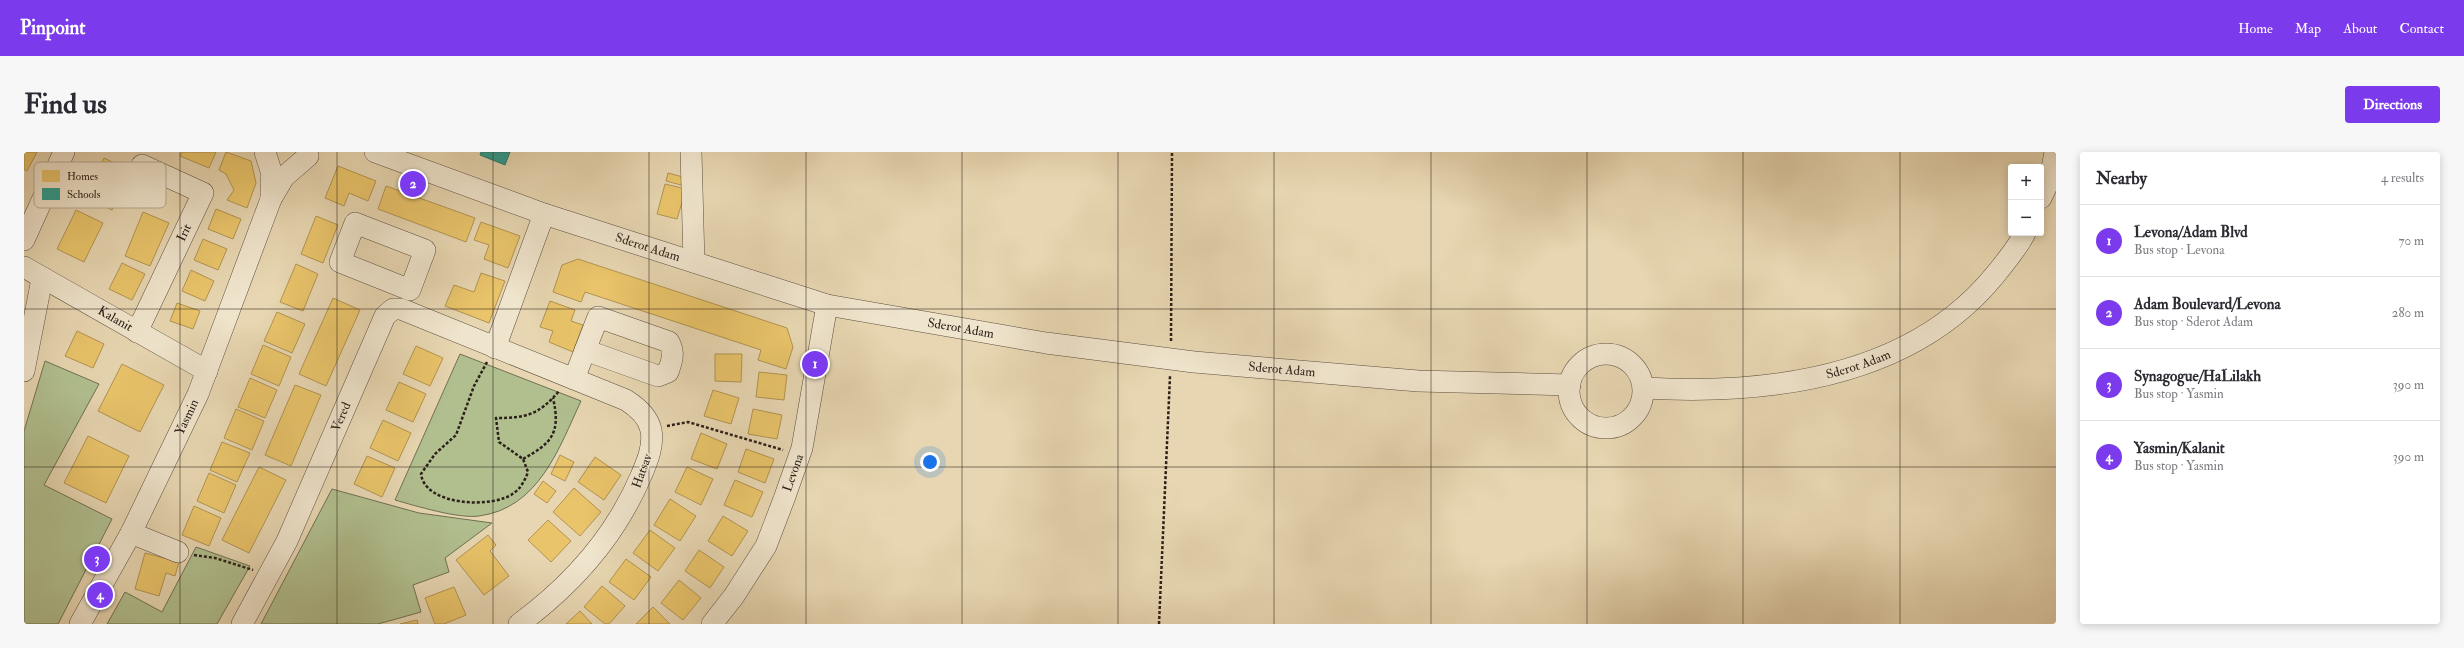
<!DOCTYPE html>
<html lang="en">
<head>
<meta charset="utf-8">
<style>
	:root { --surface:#fff; --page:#f7f7f7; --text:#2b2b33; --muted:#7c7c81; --line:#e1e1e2; --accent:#7c3aed }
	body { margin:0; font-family:"IM FELL Double Pica",serif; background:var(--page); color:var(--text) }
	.controls { position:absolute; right:12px; top:12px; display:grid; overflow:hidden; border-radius:4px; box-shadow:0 2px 10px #0003 }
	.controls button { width:36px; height:36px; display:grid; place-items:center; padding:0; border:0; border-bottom:1px solid var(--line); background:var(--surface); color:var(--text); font:20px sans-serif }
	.you { position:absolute; left:906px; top:310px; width:14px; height:14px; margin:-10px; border:3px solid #fff; border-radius:50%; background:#1a73e8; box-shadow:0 0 0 6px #1a73e833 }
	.badge { display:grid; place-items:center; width:26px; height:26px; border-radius:50%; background:var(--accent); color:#fff; font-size:13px; font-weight:700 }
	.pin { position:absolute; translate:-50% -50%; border:2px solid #fff; box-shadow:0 1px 4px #0006 }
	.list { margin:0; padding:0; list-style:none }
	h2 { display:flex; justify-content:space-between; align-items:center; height:52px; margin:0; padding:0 16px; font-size:17px }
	h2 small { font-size:13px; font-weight:400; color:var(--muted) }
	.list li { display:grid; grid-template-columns:26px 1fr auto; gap:12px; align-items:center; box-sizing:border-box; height:72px; padding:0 16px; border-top:1px solid var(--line) }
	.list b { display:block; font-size:15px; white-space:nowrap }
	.list p { margin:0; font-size:13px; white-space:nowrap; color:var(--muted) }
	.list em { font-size:13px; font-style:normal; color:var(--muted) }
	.map { position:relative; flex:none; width:2032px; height:472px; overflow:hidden; border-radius:4px }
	header { display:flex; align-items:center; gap:24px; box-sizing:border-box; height:56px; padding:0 20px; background:var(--accent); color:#fff }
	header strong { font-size:19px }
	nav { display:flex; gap:22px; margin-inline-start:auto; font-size:14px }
	.intro { display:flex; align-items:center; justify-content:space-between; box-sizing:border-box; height:96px; padding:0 24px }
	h1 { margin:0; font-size:28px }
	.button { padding:10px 18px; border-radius:4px; background:var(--accent); color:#fff; font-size:14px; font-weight:700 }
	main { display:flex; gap:24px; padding:0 24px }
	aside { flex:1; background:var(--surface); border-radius:4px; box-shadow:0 2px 10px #0003 }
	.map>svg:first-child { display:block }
	.green { fill:#b1bf8f; stroke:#6f7054 }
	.homes { fill:#e9c46a; stroke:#b19352 }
	.schools { fill:#2a9d8f; stroke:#2b786c }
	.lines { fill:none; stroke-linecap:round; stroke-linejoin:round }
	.minor-casing { stroke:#5c4e40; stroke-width:22 }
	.path { stroke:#2d201a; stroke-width:2.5; stroke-dasharray:3 2; stroke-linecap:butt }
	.minor { stroke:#efe4cc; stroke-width:21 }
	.grid { fill:none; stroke:#2d201a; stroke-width:1; stroke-opacity:0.55 }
	.labels { text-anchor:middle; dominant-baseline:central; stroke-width:4; stroke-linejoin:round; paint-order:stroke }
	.street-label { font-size:13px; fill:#2d201a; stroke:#efe4cc }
	.key { fill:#efe4cc; stroke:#b5a997; stroke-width:1 }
	.key-label { font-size:11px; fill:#2d201a }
</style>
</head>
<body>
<header>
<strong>Pinpoint</strong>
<nav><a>Home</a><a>Map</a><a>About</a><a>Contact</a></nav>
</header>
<div class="intro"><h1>Find us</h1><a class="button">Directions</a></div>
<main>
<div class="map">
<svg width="2032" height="472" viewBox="0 0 2032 472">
	<rect width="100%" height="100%" fill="#e7d6b1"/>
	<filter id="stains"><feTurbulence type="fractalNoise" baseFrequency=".005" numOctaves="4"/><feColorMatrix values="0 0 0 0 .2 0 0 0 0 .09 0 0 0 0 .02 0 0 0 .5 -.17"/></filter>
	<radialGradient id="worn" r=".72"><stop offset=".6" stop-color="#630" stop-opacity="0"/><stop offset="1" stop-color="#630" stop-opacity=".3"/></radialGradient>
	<g class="green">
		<path d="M436 202 557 249C535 296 515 356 455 364 435 367 392 354 371 348Z"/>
		<path d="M21 209 75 232 20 333 88 367 34 472H0V279Z"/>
		<path d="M308 337 395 361 468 371 421 406 425 420 389 433 397 460 354 472H237Z"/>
		<path d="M172 395 226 414 193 472H83L101 440 138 460Z"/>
	</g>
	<g class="homes">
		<path d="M0 0H13L3 19 0 17Z"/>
		<path d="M158 0H192L185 16 156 4Z"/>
		<path d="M202 0 227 9 232 31 223 56 203 48 210 38 202 22 195 18Z"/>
		<path d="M80 6 107 19 88 58 61 45Z"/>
		<path d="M314 14 352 29 344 49 325 41 320 54 301 46Z"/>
		<path d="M644 21 659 25 657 33 642 29Z"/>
		<path d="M641 32 662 37 653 67 633 62Z"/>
		<path d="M362 34 451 66 442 90 354 57Z"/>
		<path d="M192 57 217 67 209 87 184 77Z"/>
		<path d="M52 58 79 71 60 110 33 97Z"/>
		<path d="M119 60 145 71 126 114 101 104Z"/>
		<path d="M292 64 314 73 299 111 277 102Z"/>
		<path d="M457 70 496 84 484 116 460 107 465 93 450 88Z"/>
		<path d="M179 87 203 97 194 118 170 108Z"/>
		<path d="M554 107 763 176 769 195 762 217 734 208 737 198 561 140 557 150 529 140 538 113Z"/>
		<path d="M98 111 121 122 108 148 85 137Z"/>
		<path d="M272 112 294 122 279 159 256 150Z"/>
		<path d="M167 118 190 129 181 149 158 139Z"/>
		<path d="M457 121 481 129 465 171 421 154 430 133 450 140Z"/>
		<path d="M309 146 336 158 302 234 275 222Z"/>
		<path d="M526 149 551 158 547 169 559 173 549 200 525 190 529 179 516 175Z"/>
		<path d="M153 151 176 159 169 177 146 169Z"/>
		<path d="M253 160 281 172 268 201 240 189Z"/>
		<path d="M53 179 80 192 69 216 41 204Z"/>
		<path d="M239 193 267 205 255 234 227 222Z"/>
		<path d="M392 194 419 206 406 234 379 222Z"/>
		<path d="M691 202H718L717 230 691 229Z"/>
		<path d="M98 212 140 233 116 280 74 259Z"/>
		<path d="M735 220 763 223 760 248 732 245Z"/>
		<path d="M226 226 253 238 241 266 214 255Z"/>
		<path d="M375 230 402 242 389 270 362 258Z"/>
		<path d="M271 233 297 243 267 314 241 303Z"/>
		<path d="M689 238 715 246 707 272 680 264Z"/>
		<path d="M212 257 240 269 228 298 200 286Z"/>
		<path d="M729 257 758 263 753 287 724 282Z"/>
		<path d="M359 268 387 281 374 309 346 296Z"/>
		<path d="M677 281 703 292 693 317 667 307Z"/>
		<path d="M64 284 105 304 82 351 40 331Z"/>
		<path d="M198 290 226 301 213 330 186 318Z"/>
		<path d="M722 297 750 307 741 331 714 320Z"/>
		<path d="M536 303 550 310 541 329 527 322Z"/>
		<path d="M343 304 371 316 358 345 330 332Z"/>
		<path d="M571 305 597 323 580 348 554 330Z"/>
		<path d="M235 315 262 328 225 401 198 388Z"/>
		<path d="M663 315 689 327 677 353 651 340Z"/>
		<path d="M185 321 212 333 200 361 173 349Z"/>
		<path d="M711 328 739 340 728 365 700 353Z"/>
		<path d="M519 329 532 339 523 351 510 342Z"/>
		<path d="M550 336 577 360 556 384 529 360Z"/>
		<path d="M646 347 672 364 656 389 630 373Z"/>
		<path d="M170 354 197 366 185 394 158 383Z"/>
		<path d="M699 364 724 379 708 404 684 389Z"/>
		<path d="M524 368 547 389 527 410 504 388Z"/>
		<path d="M626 378 651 396 634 419 609 401Z"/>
		<path d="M464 383 472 393 466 399 485 424 460 443 432 408Z"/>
		<path d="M675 398 700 415 686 436 661 419Z"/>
		<path d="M121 401 155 410 151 424 142 421 135 444 111 437Z"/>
		<path d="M602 407 627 425 610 448 585 430Z"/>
		<path d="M655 428 677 446 659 468 637 451Z"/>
		<path d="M578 434 601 454 585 472H581L560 455Z"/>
		<path d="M430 435 442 463 420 472H411L401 446Z"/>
		<path d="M629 455 646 472H612Z"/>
		<path d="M556 459 568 472H542Z"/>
		<path d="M393 468 394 472H376Z"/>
	</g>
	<path class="schools" d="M457 0H486L481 13 456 3Z"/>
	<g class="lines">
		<defs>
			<g id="minor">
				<path d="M241 0 247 19V47"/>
				<path id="s1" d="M351 0 520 62 803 153 1022 191 1170 210 1394 229 1546 233"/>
				<path d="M667 0 670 110"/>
				<path d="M2017 46 2026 27 2031 0"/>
				<path d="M331 71 401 98 386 138 316 110Z"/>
				<path d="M0 88 40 0"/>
				<path id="s2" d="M0 115 183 219"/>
				<path id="s3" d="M113 180 179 41 118 13"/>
				<path d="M471 196 520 62"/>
				<circle cx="1582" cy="239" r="37"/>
				<path d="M0 219 18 127"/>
				<path d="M550 227 574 165 645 190C651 201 648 209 644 220L634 224 561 198"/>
				<path id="s4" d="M1620 236C1744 243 1887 226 1971 123 1982 109 1993 97 2001 81"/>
				<path d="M107 381 154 400"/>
				<path id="s5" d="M56 472 107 381 174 242 247 47 260 25 284 4"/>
				<path id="s6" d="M218 472 263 389 361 164 369 157H377L602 248C613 255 624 264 627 278 630 294 623 310 617 324 591 385 548 433 495 472"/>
				<path id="s7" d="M688 472 710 444 742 394 760 347 778 296 803 153"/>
			</g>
		</defs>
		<use href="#minor" class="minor-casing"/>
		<g class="path">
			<path d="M1147 189 1148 0"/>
			<path d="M463 210 450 234 432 283 411 302 397 322C401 354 469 357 490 341 497 336 501 328 504 320L499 307 475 290 472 266C502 266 515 263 535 239"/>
			<path d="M643 274 664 270 759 298"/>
			<path d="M499 307C528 291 537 281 529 246"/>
			<path d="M170 403 191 406 229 418"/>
			<path d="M1135 472 1146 224"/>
		</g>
		<use href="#minor" class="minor"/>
	</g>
	<path class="grid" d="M156 0V472M313 0V472M469 0V472M625 0V472M782 0V472M938 0V472M1094 0V472M1250 0V472M1407 0V472M1563 0V472M1719 0V472M1876 0V472M0 157H2032M0 315H2032"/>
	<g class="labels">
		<g class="street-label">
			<text stroke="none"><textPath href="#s3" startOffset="110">Irit</textPath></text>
			<text stroke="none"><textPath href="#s1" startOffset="289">Sderot Adam</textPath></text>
			<text stroke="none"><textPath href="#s2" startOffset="105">Kalanit</textPath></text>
			<text stroke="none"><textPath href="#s1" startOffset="613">Sderot Adam</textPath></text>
			<text stroke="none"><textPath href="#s4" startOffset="217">Sderot Adam</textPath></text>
			<text stroke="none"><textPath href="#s1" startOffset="937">Sderot Adam</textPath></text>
			<text stroke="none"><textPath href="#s5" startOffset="233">Yasmin</textPath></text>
			<text stroke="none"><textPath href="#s6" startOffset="230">Vered</textPath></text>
			<text transform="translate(618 319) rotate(-70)">Hatsav</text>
			<text stroke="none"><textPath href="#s7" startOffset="173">Levona</textPath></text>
		</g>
	</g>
	<rect x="10" y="10" width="132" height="46" rx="6" class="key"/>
	<rect x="18" y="18" width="18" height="12" fill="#e9c46a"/>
	<rect x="18" y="36" width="18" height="12" fill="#2a9d8f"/>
	<g class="key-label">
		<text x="43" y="28">Homes</text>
		<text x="43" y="46">Schools</text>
	</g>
	<rect width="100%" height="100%" filter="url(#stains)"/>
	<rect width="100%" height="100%" fill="url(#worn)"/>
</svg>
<div class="controls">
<button>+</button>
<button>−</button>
</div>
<div class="you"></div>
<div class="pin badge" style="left:791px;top:212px">1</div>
<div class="pin badge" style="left:389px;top:32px">2</div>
<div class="pin badge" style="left:73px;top:407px">3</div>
<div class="pin badge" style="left:76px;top:443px">4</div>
</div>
<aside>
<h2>Nearby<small>4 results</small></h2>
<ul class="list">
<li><span class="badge">1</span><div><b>Levona/Adam Blvd</b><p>Bus stop · Levona</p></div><em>70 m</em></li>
<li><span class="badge">2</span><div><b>Adam Boulevard/Levona</b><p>Bus stop · Sderot Adam</p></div><em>280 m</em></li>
<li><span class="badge">3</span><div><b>Synagogue/HaLilakh</b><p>Bus stop · Yasmin</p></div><em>390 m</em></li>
<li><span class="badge">4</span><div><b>Yasmin/Kalanit</b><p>Bus stop · Yasmin</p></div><em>390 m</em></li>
</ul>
</aside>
</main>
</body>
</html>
